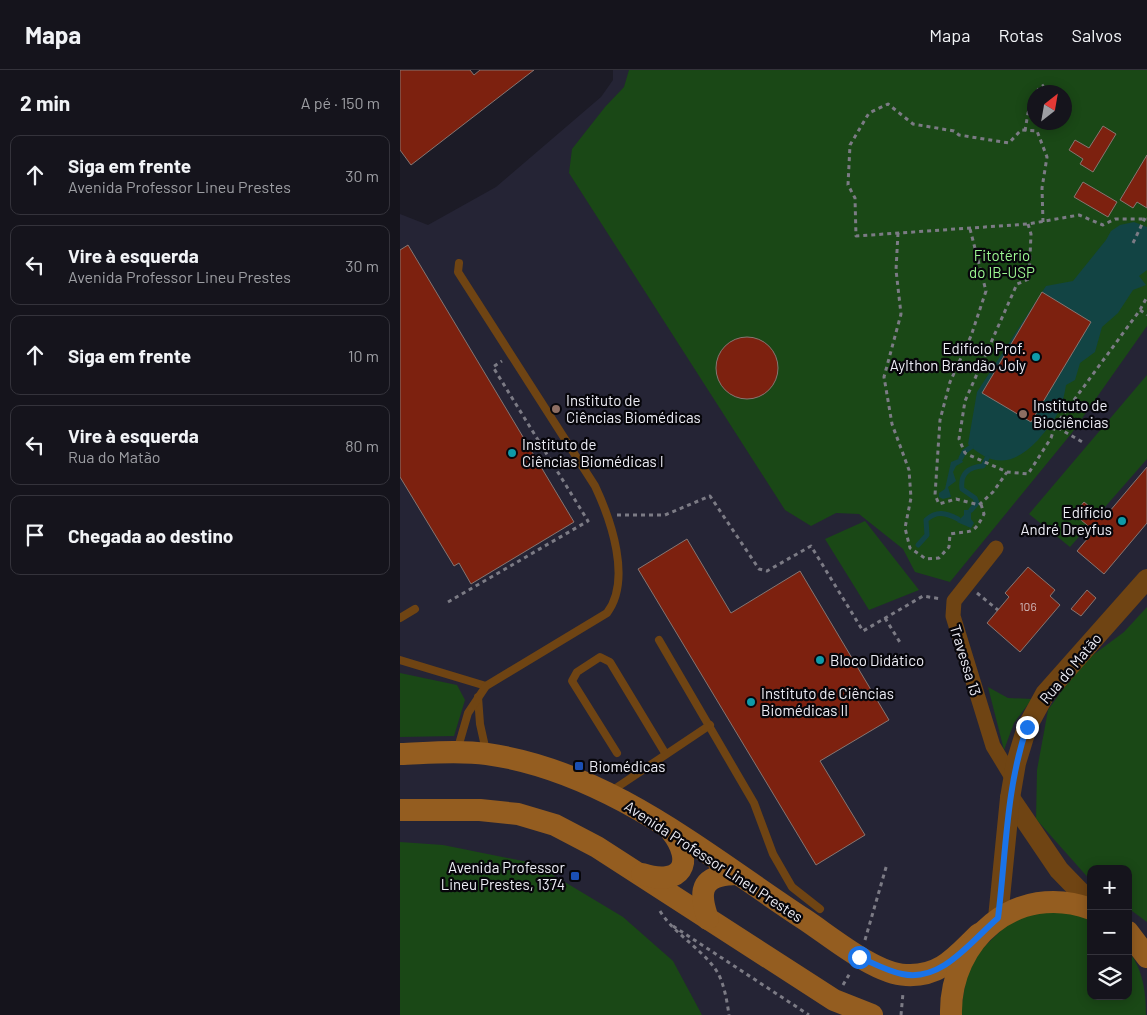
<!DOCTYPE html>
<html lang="pt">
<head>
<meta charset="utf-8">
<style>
	:root { --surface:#15141c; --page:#1e1d25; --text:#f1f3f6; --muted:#9d9ea3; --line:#34333b }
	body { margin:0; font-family:Barlow,sans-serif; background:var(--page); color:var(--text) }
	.controls { position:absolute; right:15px; bottom:15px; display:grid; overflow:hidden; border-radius:10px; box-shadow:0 2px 12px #0003 }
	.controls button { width:45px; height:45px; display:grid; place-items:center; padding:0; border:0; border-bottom:1px solid var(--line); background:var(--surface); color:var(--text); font:25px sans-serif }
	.compass { position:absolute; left:627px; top:15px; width:45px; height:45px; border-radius:50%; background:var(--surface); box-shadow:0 2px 12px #0003; rotate:31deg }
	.stop { position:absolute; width:15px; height:15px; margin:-11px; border:4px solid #1a73e8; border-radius:50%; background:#fff }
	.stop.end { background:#1a73e8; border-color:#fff; box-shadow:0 1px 5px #0008 }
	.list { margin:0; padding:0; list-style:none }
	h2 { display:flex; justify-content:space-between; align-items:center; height:65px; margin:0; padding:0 20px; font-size:21px }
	h2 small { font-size:16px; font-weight:400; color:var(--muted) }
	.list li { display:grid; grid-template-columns:32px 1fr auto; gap:15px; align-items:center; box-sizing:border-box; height:80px; margin:0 10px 10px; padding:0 10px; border:1px solid var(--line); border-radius:10px }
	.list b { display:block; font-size:19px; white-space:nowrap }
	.list p { margin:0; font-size:16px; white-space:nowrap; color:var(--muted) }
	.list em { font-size:16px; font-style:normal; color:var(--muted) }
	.icon { flex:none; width:28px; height:28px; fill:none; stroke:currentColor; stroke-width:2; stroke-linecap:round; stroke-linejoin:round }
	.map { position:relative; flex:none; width:747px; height:945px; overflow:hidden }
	header { display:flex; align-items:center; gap:30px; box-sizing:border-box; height:70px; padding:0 25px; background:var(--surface); border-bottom:1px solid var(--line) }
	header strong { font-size:24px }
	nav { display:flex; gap:28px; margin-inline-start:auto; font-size:18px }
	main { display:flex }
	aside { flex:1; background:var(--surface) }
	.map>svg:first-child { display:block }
	.built { fill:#252435; fill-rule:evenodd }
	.green { fill:#1a4816; fill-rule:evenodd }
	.water { fill:#124444 }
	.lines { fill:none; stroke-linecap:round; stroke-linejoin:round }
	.stream { stroke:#124444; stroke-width:5 }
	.building { fill:#7d210f; stroke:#867672 }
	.path { stroke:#7c7b85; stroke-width:3; stroke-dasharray:4 4; stroke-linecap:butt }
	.service { stroke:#6f4413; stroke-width:8 }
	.minor { stroke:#6f4413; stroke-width:15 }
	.tertiary { stroke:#6f4413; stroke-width:20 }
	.secondary { stroke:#945d20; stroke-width:22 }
	.route { stroke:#1a73e8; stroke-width:6 }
	.culture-dot { fill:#0f9aa8; stroke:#07060b; stroke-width:2 }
	.education-dot { fill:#8d6e63; stroke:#07060b; stroke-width:2 }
	.transit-dot { fill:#1a4fb4; stroke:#07060b; stroke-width:2 }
	.labels { text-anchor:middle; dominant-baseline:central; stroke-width:4.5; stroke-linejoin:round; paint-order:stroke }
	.number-label { font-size:12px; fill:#d1babc }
	.park-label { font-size:15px; fill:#9cf691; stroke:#07060b }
	.poi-label { font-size:15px; fill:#ededf5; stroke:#07060b; text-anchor:start }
	.street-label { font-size:15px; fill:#ededf5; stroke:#07060b }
</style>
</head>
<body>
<header>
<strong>Mapa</strong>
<nav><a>Mapa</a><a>Rotas</a><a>Salvos</a></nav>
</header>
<main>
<aside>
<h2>2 min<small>A pé · 150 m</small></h2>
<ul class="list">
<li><svg class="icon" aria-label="ahead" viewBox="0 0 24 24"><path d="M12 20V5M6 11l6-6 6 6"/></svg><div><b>Siga em frente</b><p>Avenida Professor Lineu Prestes</p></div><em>30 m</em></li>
<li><svg class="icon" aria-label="left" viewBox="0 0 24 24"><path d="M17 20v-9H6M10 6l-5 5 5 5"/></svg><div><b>Vire à esquerda</b><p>Avenida Professor Lineu Prestes</p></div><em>30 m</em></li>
<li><svg class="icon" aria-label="ahead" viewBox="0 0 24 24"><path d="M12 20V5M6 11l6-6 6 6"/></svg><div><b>Siga em frente</b></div><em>10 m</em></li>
<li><svg class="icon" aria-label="left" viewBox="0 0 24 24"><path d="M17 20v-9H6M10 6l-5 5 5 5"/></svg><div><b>Vire à esquerda</b><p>Rua do Matão</p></div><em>80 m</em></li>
<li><svg class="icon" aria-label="arrive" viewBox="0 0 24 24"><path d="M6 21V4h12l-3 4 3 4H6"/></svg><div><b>Chegada ao destino</b></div></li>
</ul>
</aside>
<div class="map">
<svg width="747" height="945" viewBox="0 0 747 945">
	<rect width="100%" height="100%" fill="#1c1b26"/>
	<path class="built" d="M213 0H747V945H0V144L28 155 96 117 201 27 213 10ZM634 22H664V52H634ZM691 799H728V926H691Z"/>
	<g class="green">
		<path d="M229 0H747V256L671 364 550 512 515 502 503 479 459 444 436 443 411 456 385 440 169 103 172 79 205 37 224 17ZM634 22H664V52H634Z"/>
		<path d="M747 305V389L670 477 629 444Z"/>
		<path d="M465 451 519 520 469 540 425 469Z"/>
		<path d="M747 537V852L728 838V799H691V811L636 749 637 700 648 640 681 594 724 562Z"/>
		<path d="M0 603 57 615 65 630 54 666 0 667Z"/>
		<path d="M588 617 608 628 632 629 614 653 604 680Z"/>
		<path d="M0 772 43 775 133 793 223 847 273 891 302 945H0Z"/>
		<path d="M639 842H668L691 850V926H728V880C743 900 746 921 746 945H560L569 891 611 851Z"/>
	</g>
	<g class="water">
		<path d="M734 152 747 157V200L739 206 746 215 733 220 718 243 702 257 695 282 680 293 675 310 666 315C662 341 655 350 638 370 614 395 593 398 568 374L577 322 646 216 673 211 706 170 711 161 720 155Z"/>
		<path d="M561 388 563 392 556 396 553 402 556 411 548 417 551 427 543 429 539 427V423L545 419 551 392Z"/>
		<path d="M564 440H571V449L574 453 571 458 557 452 564 445Z"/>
	</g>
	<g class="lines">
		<g class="stream">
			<path d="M561 388 564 382 571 377"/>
			<path d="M571 440 577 433 575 428 562 419C560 404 568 397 583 396L587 388"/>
			<path d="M518 475 527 465 526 450C537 440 546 443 558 449"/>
		</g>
	</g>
	<g class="building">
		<path d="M0 0H70L74 5 80 0H134L11 95 0 80Z"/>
		<path d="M703 56 716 64 693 102 680 94 683 89 669 80 675 70 689 78Z"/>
		<path d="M747 85V138L737 132 733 138 720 130Z"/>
		<path d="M683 112 717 132 708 147 674 127Z"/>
		<path d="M8 175 174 452 71 514 59 493 54 496 0 407V180Z"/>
		<path d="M642 222 691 252 631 352 582 323Z"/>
		<circle cx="347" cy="298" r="31"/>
		<path d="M747 397V453L704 504 677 481 694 461 674 444 684 432 704 448Z"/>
		<path d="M287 469 331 543 400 501 489 650 420 691 465 765 416 795 238 499Z"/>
		<path d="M628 497 655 520 650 526 660 535 620 582 587 553 609 527 605 523Z"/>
		<path d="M687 520 696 528 681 546 671 539Z"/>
	</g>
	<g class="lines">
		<g class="path">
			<path d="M637 22 639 18 644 15"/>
			<path d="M625 61 628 43 634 28"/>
			<path d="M643 152 642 118 647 87 637 61 621 60 609 73 559 65 554 61 513 54 488 34 469 43 450 75 448 115 455 128 456 166 628 154 679 145 703 155 715 149H747"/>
			<path d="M628 154 631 164 629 209 617 214 565 331 559 369 565 383 569 385 607 402 628 404 651 368 655 356 684 373"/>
			<path d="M570 159 586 221 571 266 550 312 540 350 535 425 539 434 556 429 579 435 593 422 607 402"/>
			<path d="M498 163 496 200 501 244 484 307 492 354 509 400 511 428 505 458 510 478 526 489 539 488 549 477 550 464C572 460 573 466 584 444L581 434"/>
			<path d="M733 173 745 148"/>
			<path d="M740 240 747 245"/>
			<path d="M655 356 740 240 747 227"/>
			<path d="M217 445H265L310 426 359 499 367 501 411 476 463 561 523 526 541 529"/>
			<path d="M577 523 598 540"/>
			<path d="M48 532 188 451 93 297 102 291"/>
			<path d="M485 548 501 574"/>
			<path d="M260 841C274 864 301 878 316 900 324 912 327 931 329 945"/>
			<path d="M273 856 409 945"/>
			<path d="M465 870 487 794"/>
			<path d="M443 915 450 903"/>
			<path d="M501 945 503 923"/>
		</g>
		<g class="service">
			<path d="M0 548 15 539"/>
			<path d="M259 570 354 733 373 784 392 817 420 839"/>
			<path d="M0 590 86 616"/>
			<path d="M78 627 80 654 86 681"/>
			<path d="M57 681 68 643 86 616 207 543C232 510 211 450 195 416L58 202 59 193"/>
			<path d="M217 683 172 611 177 602 200 587 210 592 265 683"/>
			<path d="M210 722 310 655"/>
		</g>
		<path class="minor" d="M596 478 554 531 553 546 593 676 613 709"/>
		<g class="tertiary">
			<path d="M610 728 659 800 691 833"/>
			<path d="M598 848 610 728 616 693 627 657 645 624 747 509"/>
		</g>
		<g class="secondary">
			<path d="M0 684C28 683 59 680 87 684 208 701 305 784 404 849 430 866 475 904 506 905 541 907 556 886 579 864"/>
			<path d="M0 740H80L118 744 155 755 197 777 434 930 472 945"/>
			<path d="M242 804C281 817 296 793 271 761"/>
			<path d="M308 849C297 818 303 805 337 804"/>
			<path d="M728 862 747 887"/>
			<path d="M551 945C549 870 617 811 691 839"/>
		</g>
	</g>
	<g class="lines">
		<path class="route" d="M459 887C473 893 487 901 502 904 542 913 572 870 598 848 606 784 606 718 627 657"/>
	</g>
	<g class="culture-dot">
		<circle cx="636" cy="287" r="5"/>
		<circle cx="112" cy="383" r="5"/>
		<circle cx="722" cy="451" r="5"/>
		<circle cx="420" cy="590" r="5"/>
		<circle cx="351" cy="632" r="5"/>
	</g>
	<g class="education-dot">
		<circle cx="156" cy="339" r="5"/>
		<circle cx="623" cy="344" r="5"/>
	</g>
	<g class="transit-dot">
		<rect x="174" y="691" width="10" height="10" rx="2.5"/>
		<rect x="170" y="801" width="10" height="10" rx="2.5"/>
	</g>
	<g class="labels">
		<g class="number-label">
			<text x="628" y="536">106</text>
		</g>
		<g class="park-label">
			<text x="602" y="185">Fitotério<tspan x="602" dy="17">do IB-USP</tspan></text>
		</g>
		<g class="poi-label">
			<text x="626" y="278" text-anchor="end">Edifício Prof.<tspan x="626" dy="17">Aylthon Brandão Joly</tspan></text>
			<text x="166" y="330">Instituto de<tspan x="166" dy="17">Ciências Biomédicas</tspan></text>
			<text x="633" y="335">Instituto de<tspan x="633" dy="17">Biociências</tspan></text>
			<text x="122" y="374">Instituto de<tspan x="122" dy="17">Ciências Biomédicas I</tspan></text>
			<text x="712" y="442" text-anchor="end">Edifício<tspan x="712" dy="17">André Dreyfus</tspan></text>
			<text x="430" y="590">Bloco Didático</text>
			<text x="361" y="623">Instituto de Ciências<tspan x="361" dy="17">Biomédicas II</tspan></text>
			<text x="189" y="696">Biomédicas</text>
			<text x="165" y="797" text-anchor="end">Avenida Professor<tspan x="165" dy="17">Lineu Prestes, 1374</tspan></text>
		</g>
		<g class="street-label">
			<text transform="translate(566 590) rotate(73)">Travessa 13</text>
			<text transform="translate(670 598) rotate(-50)">Rua do Matão</text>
			<text transform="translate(314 791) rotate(33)">Avenida Professor Lineu Prestes</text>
		</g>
	</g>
</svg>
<div class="controls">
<button>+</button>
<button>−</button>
<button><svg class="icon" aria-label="layers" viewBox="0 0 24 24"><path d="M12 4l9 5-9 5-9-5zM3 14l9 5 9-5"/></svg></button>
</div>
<svg class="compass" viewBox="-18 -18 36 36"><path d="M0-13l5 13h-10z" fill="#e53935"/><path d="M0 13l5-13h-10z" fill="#9d9ea3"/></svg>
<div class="stop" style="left:459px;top:887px"></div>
<div class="stop end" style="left:627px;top:657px"></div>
</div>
</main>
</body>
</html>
